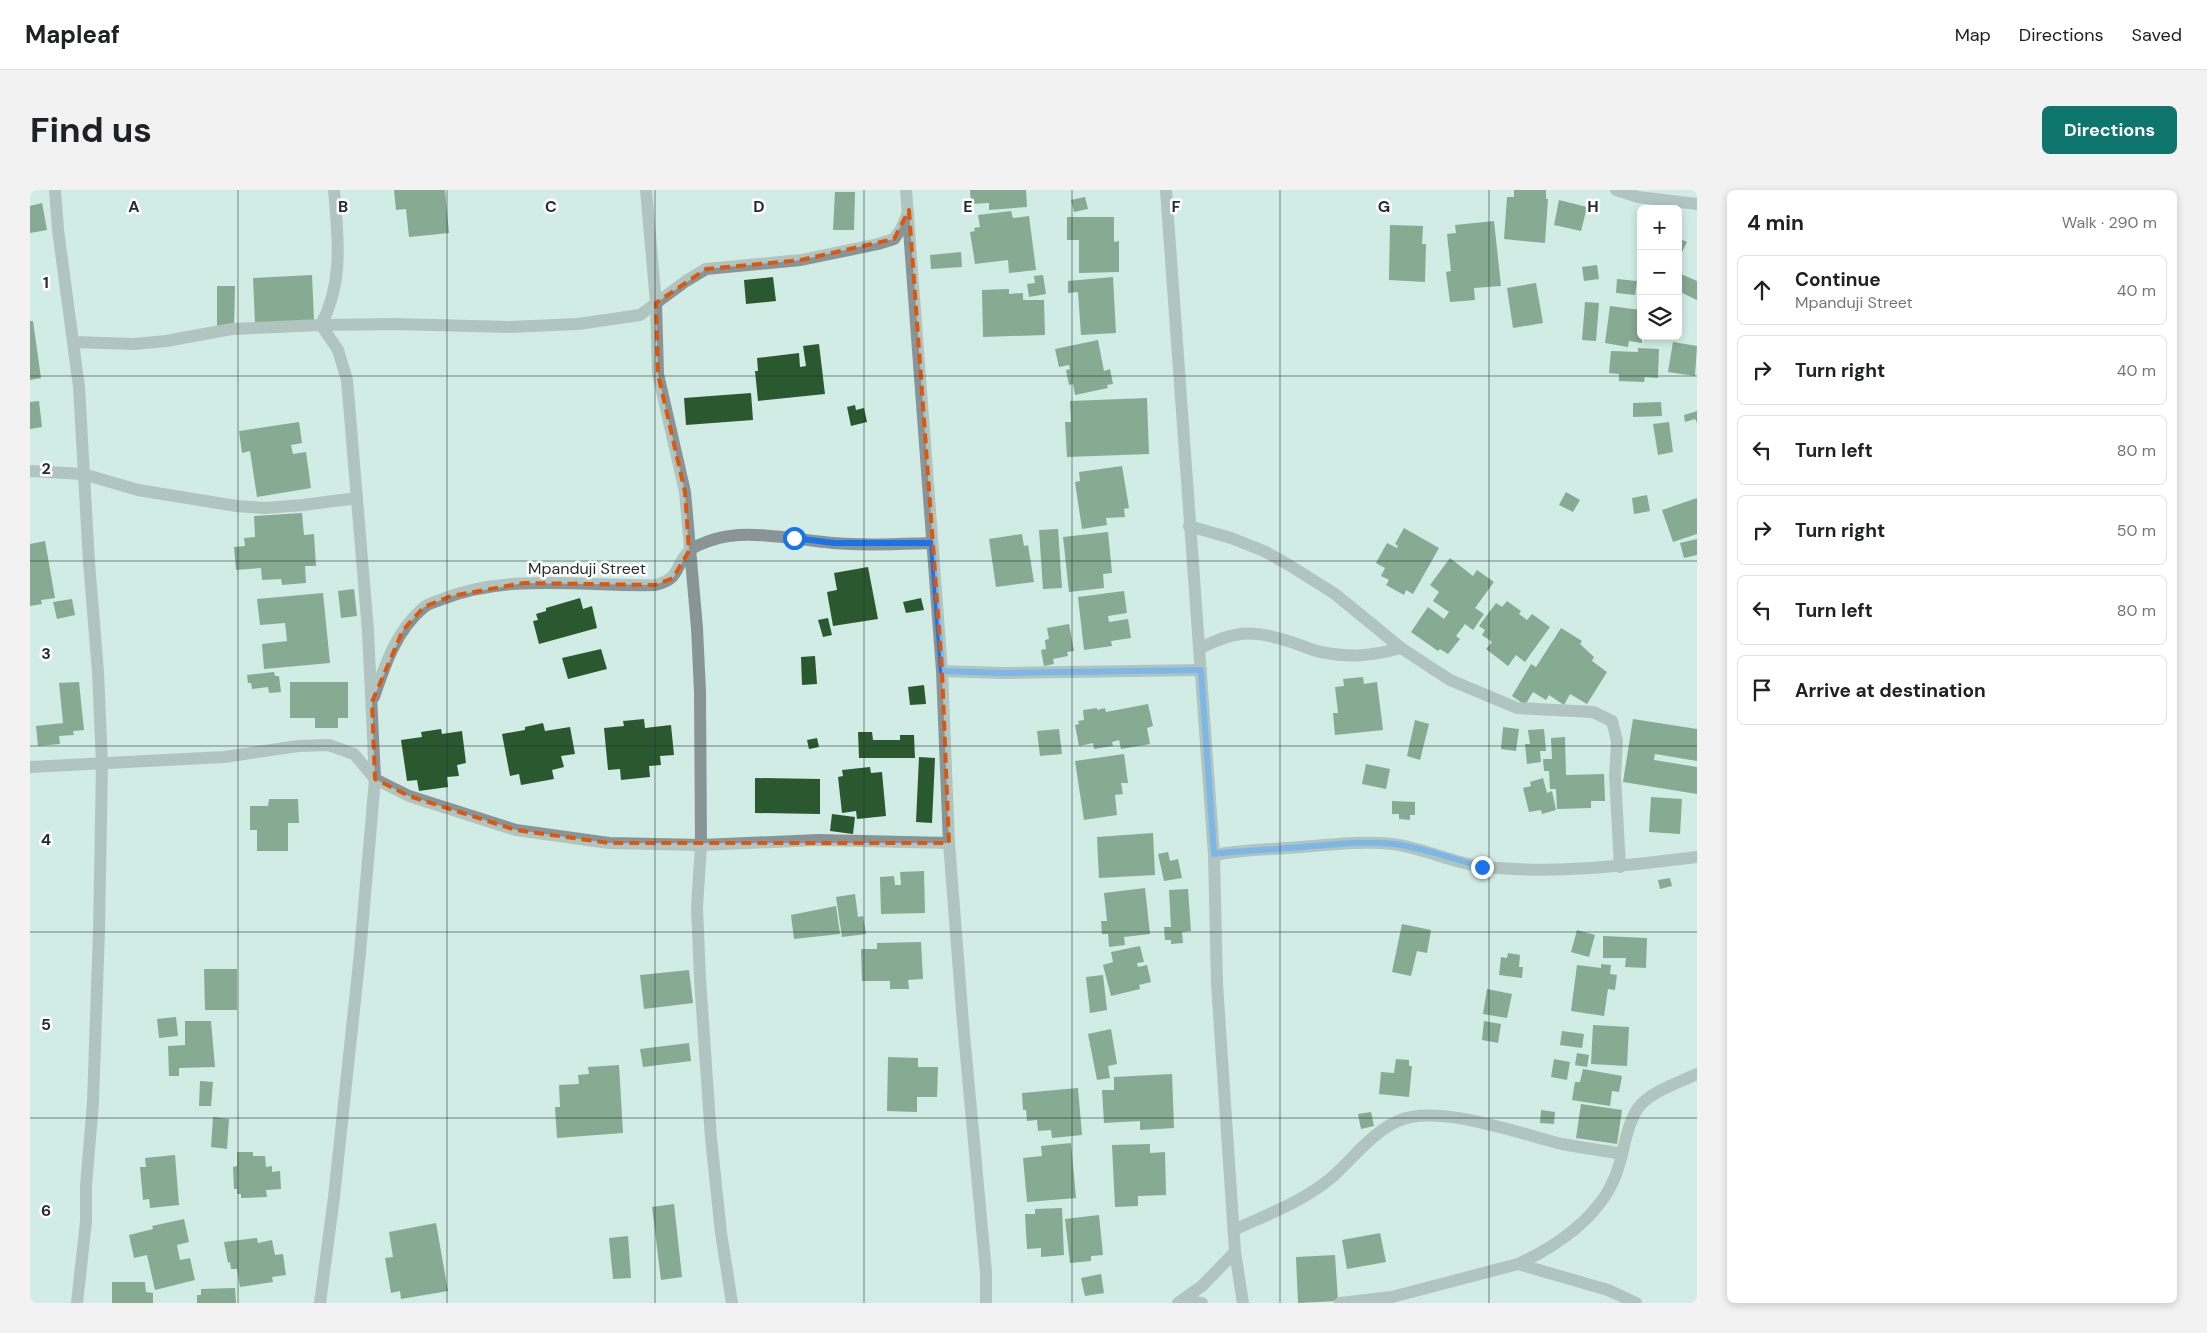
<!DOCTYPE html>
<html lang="en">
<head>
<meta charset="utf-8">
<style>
	:root { --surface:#fff; --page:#f2f2f2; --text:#202124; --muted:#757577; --line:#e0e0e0; --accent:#0f766e }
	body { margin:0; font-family:"DM Sans",sans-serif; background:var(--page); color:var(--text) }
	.controls { position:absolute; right:15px; top:15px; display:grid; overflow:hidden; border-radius:8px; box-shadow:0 2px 8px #0003 }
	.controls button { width:45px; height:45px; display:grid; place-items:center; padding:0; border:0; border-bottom:1px solid var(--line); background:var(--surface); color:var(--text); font:25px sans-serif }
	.stop { position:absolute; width:15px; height:15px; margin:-11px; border:4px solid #1a73e8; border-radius:50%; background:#fff }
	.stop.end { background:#1a73e8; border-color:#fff; box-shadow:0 1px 5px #0008 }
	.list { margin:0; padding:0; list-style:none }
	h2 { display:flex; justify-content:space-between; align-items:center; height:65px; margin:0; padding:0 20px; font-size:21px }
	h2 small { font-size:16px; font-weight:400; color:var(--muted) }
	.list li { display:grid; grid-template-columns:32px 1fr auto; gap:15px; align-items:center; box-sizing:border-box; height:70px; margin:0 10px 10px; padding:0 10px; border:1px solid var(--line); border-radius:8px }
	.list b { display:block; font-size:19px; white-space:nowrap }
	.list p { margin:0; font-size:16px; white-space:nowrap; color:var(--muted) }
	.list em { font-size:16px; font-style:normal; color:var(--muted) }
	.icon { flex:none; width:28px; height:28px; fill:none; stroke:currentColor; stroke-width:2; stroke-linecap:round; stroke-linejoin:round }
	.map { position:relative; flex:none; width:1667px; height:1113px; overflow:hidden; border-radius:8px }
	header { display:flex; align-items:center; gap:30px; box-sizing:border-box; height:70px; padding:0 25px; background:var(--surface); border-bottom:1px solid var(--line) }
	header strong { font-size:24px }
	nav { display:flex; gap:28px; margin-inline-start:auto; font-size:18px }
	.intro { display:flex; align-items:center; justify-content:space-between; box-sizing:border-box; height:120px; padding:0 30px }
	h1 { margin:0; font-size:35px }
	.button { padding:12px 22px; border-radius:8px; background:var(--accent); color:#fff; font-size:18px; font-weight:700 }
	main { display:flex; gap:30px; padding:0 30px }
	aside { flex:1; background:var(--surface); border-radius:8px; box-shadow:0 2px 8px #0003 }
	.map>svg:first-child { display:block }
	.building { fill:#2a592f }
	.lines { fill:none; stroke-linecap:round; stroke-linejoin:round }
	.minor { stroke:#899496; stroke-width:12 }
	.route { stroke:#1a73e8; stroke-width:6 }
	.marked { fill:none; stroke:#de570e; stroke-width:4; stroke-dasharray:10 6; stroke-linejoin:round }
	.grid { fill:none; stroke:#242e2b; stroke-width:1; stroke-opacity:0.55 }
	.labels { text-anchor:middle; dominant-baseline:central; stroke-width:5; stroke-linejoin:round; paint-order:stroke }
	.street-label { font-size:16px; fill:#242e2b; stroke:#fff }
	.grid-label { font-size:16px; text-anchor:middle; font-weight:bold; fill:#242e2b; stroke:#fff; stroke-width:5; stroke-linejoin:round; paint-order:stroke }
</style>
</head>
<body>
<header>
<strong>Mapleaf</strong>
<nav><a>Map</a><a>Directions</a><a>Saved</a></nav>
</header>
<div class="intro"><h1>Find us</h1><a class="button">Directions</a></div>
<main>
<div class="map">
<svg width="1667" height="1113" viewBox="0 0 1667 1113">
	<rect width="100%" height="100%" fill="#d1ece4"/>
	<g class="building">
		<path d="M364 0H415L419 43 379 47 376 19 366 20Z"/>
		<path d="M940 0H996L997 17 959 20V13L941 14Z"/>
		<path d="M1484 0H1516V9H1518L1515 53 1474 49 1477 7H1484Z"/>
		<path d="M805 2H825L824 40H803Z"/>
		<path d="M1055 7 1058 19 1044 22 1041 10Z"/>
		<path d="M1529 10 1557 17 1551 41 1524 35Z"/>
		<path d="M12 13 17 40 0 43V16Z"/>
		<path d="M981 21 983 28 999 26 1006 80 979 83 978 70 945 74 940 42 945 41 944 38 950 37 948 25Z"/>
		<path d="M1037 27H1084V52L1089 51V82L1049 83V50H1037Z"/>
		<path d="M1464 31 1471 96 1444 98 1445 110 1420 112 1416 82 1421 81 1417 44 1426 43 1425 35Z"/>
		<path d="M1360 35 1393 36 1392 54H1396L1395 92 1359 90Z"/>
		<path d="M1648 48 1657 52 1648 70Z"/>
		<path d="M931 62 932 77 901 79 900 65Z"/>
		<path d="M1567 75 1569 89 1554 91 1552 77Z"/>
		<path d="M1651 84 1667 91V110L1648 101V90Z"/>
		<path d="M282 85 284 131 225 134 223 88Z"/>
		<path d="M1013 85 1016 104 999 107 997 94 1005 93 1004 86Z"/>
		<path d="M743 87 746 111 716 114 714 90Z"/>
		<path d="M1083 87 1086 143 1051 145 1048 102 1038 103V91Z"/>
		<path d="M1587 89 1607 91 1605 105 1586 103Z"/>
		<path d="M1506 93 1513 133 1483 138 1477 98Z"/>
		<path d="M187 96H205L204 137 187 136Z"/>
		<path d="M979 99V104L993 103V110H1014L1015 145 953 147 952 100Z"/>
		<path d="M1555 112 1569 113 1566 151 1552 150Z"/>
		<path d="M1580 116 1611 120 1612 153 1599 151 1598 157 1575 153Z"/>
		<path d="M0 131H3L11 188 0 190Z"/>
		<path d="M1068 150 1074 181 1080 179 1083 194 1077 195 1078 198 1045 205 1043 194 1039 195 1036 180 1040 179 1039 175 1029 177 1025 159Z"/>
		<path d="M1643 152 1667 156 1665 186 1638 182Z"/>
		<path d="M789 154 795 204 728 211 725 181H728L727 168 769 163 770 177 776 176 773 156Z"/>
		<path d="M1608 158 1629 159 1628 188 1615 187 1614 192 1589 191V184L1579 183 1581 161 1608 162Z"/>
		<path d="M721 203 723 230 656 235 654 208Z"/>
		<path d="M1117 208 1119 264 1037 267 1035 232H1041L1040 211Z"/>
		<path d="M9 211 12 237 0 239V212Z"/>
		<path d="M1631 212 1632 226 1603 227V213Z"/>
		<path d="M825 215 826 220 834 218 837 232 821 236 817 217Z"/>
		<path d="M1667 221V233L1665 229 1655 232 1654 225Z"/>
		<path d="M269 232 272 253 261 255 263 264 276 262 281 298 227 307 220 261 212 263 209 241Z"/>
		<path d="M1639 232 1643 262 1628 265 1623 234Z"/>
		<path d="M1092 276 1099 318 1094 319 1095 327 1076 328 1077 335 1052 339 1045 292 1050 291 1049 282Z"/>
		<path d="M1536 302 1550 310 1543 322 1529 315Z"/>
		<path d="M1617 305 1620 321 1604 324 1602 308Z"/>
		<path d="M1667 308V344L1643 352 1632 320Z"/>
		<path d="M272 323 274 345 284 344 286 376H275L276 393 252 395 251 389 232 390 231 378 206 380 204 357 215 356 214 348 225 347 224 326Z"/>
		<path d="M1374 338 1409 358 1383 404 1376 400 1374 405 1356 395 1359 390 1351 386 1355 378 1346 373 1357 353 1367 358 1368 356 1365 354Z"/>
		<path d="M1028 339 1032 398 1013 399 1009 340Z"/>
		<path d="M1078 342 1082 383 1073 384 1074 398 1039 402 1033 347Z"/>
		<path d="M992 344 994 356 998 355 1004 392 966 397 959 349Z"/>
		<path d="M1667 349V365L1654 368 1650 353Z"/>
		<path d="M15 351 25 408 11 410 12 414 0 416V354Z"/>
		<path d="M1420 368 1443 386 1447 380 1464 392 1445 418 1454 424 1443 440 1435 434 1426 446 1430 449 1418 464 1410 459 1408 461 1381 442 1398 417 1414 429 1419 422 1403 411 1409 402 1400 395Z"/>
		<path d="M838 377 848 429 803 436 797 402 807 400 804 383Z"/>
		<path d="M324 399 327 426 311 428 308 401Z"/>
		<path d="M1094 401 1097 423 1078 426 1079 432 1098 429 1101 448 1081 451 1082 456 1054 460 1048 407Z"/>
		<path d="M293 403 300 473 234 479 232 454 257 451 255 433 230 435 227 409Z"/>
		<path d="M550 408 553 419 562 416 567 438 509 454 503 431 508 430 506 424 516 421V418Z"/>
		<path d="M891 408 894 420 876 423 873 412Z"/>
		<path d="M42 409 45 425 27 429 23 412Z"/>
		<path d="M1477 411 1491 421 1489 424 1497 430 1502 424 1520 437 1495 472 1486 465 1478 476 1456 459 1462 452 1452 445 1455 440 1449 436 1466 413 1472 417Z"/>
		<path d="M798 428 802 445 793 447 788 430Z"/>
		<path d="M1039 434 1044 461 1037 462 1038 466 1023 469 1024 474 1014 476 1011 460 1016 459 1015 450 1019 449 1017 438Z"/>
		<path d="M1531 438 1552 451 1550 454 1564 467 1562 471 1577 482 1557 514 1540 504 1534 515 1519 505 1516 510 1503 502 1495 515 1482 506 1501 474 1506 477Z"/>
		<path d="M571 459 577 479 538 489 532 468Z"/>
		<path d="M785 466 787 494 772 495 771 467Z"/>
		<path d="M244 482 245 486H249L251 502 239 503 238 497 222 499 221 493H218L217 485Z"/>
		<path d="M1333 487 1334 494 1347 492 1353 540 1305 545 1303 523H1308L1305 497 1314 496 1313 489Z"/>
		<path d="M49 492 54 540 43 541 44 545 29 546 30 554 8 556 6 536 33 533 29 493Z"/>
		<path d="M260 492H318V528H308V538H285V528H260Z"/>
		<path d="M894 495 896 514 880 515 878 497Z"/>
		<path d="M1118 514 1123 536 1117 538 1120 554 1091 559 1089 550 1082 552 1083 556 1064 559 1063 553 1049 556 1045 535 1049 534 1048 531 1054 530 1053 520 1067 518V520L1075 518 1076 522Z"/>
		<path d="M614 529 615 538 641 535 644 565 630 566 631 575 619 576 620 587 591 590 590 579 578 580 574 538 594 536 593 531Z"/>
		<path d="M1603 529 1667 539V571L1625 564 1624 570 1667 577V604L1593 592Z"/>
		<path d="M1385 530 1399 534 1390 570 1377 566Z"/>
		<path d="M513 533 515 541 540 537 545 564 531 566 534 577 522 580 524 589 491 595 489 584 480 586 472 544 495 540V537Z"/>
		<path d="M1473 537 1489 539 1486 561 1471 559Z"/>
		<path d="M411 539 412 544 432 541 436 573 427 575 429 586 417 587 418 597 389 601 387 590 377 591 371 550 392 547 391 542Z"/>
		<path d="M1029 539 1032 564 1010 566 1007 541Z"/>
		<path d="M1514 539 1516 561H1510L1511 572 1497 574 1495 554H1500L1498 540Z"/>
		<path d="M828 542H842L843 550H870V545H884L885 568H829Z"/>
		<path d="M1535 547 1536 585 1574 584 1575 611H1561V618L1527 619 1526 599H1520L1519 581H1514L1513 569H1522L1521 548Z"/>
		<path d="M787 548 789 557 779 559 777 550Z"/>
		<path d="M1094 564 1098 593H1091L1093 604 1085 605 1087 625 1054 630 1045 571Z"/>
		<path d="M889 567 905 568 902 633 886 632Z"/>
		<path d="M1336 574 1360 579 1356 599 1332 594Z"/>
		<path d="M840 577 841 583 852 582 856 626 827 629 826 621 812 623 808 587 813 586 812 580Z"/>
		<path d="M725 588 790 589V624L725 623Z"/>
		<path d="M1513 588 1517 603 1522 601 1526 620 1512 624 1511 620 1499 622 1493 598 1501 596 1500 592Z"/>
		<path d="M1621 607 1652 609 1650 644 1619 642Z"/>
		<path d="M239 609H268L269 633H258V661H227V640H220V616H238Z"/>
		<path d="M1362 611 1385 612V625H1380V630L1369 629V624H1362Z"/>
		<path d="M802 624 825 627 823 644 800 641Z"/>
		<path d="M1123 643 1125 685 1069 688 1067 647Z"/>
		<path d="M1138 662 1140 671 1148 669 1152 688 1134 691 1128 664Z"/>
		<path d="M894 681 895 723 851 724 850 687 864 686 865 695H871L870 682Z"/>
		<path d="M1640 688 1642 696 1630 699 1628 690Z"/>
		<path d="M1115 698 1120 744 1094 747 1095 755 1079 757 1078 744H1072L1071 731H1077L1074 703Z"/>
		<path d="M1158 699 1161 741 1152 742 1153 753 1141 754V750H1135L1134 737H1141L1139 700Z"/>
		<path d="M825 704 828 727 833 726 836 744 812 747 806 707Z"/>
		<path d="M806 716 810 744 764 749 761 725Z"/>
		<path d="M1372 734 1401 740 1397 763 1387 761 1381 786 1362 782Z"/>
		<path d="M1547 740 1565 745 1559 767 1541 762Z"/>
		<path d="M1573 746 1617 748 1616 778 1595 777 1596 768H1573Z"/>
		<path d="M891 752 893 789 878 790 879 799H860V791H832L831 759H847V753Z"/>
		<path d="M1110 756 1114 772 1107 773 1108 777 1117 775 1121 792 1109 795 1110 799 1081 806 1073 775 1083 772 1081 762Z"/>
		<path d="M1478 763 1490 765 1489 777H1493L1492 788 1469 785 1471 767 1477 768Z"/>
		<path d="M1571 774 1581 775 1580 784 1587 785 1585 800 1578 799 1574 826 1541 821 1547 775 1571 778Z"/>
		<path d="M174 779H207V820H175Z"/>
		<path d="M659 780 663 813 614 819 610 785Z"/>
		<path d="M1073 785 1077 820 1060 823 1056 787Z"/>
		<path d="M1457 799 1482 804 1477 828 1453 824Z"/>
		<path d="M146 827 148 846 129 848 127 829Z"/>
		<path d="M155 831H181L185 877 149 878V886H139L138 856 155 855Z"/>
		<path d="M1454 831 1471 834 1468 853 1452 850Z"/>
		<path d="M1563 835 1599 837 1597 876 1561 874Z"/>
		<path d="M1081 839 1087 874 1078 876 1080 888 1067 890 1058 844Z"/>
		<path d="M1532 841 1554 844 1552 858 1530 855Z"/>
		<path d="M659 853 661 871 613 877 610 859Z"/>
		<path d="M1547 863 1559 865 1557 877 1545 875Z"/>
		<path d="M858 867 888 868V877H908L907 907H887V922L857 921Z"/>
		<path d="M1366 869 1379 870V876H1382L1379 907 1349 904 1351 882 1364 883Z"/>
		<path d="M1524 869 1540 872 1537 890 1521 887Z"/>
		<path d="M589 875 593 943 527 948 525 917H530L529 895 549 894 548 885 559 884 558 877Z"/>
		<path d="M1553 879 1592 886 1589 902 1582 901 1580 916 1542 910 1545 892H1550Z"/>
		<path d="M1142 884 1144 938 1110 940V931L1074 933 1072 900H1084V887Z"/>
		<path d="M170 891 183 892 181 916H169Z"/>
		<path d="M1048 898 1052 945 1022 948 1021 940 1008 941 1007 930 997 931 996 920H993L992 903Z"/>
		<path d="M1551 914 1592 920 1587 954 1546 948Z"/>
		<path d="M1511 920 1525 922 1524 934 1510 933Z"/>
		<path d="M1341 922 1344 936 1331 939 1328 924Z"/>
		<path d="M183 927 199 929 197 959 181 957Z"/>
		<path d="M1041 953 1046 1008 997 1012 993 968 1012 966 1011 956Z"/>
		<path d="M1120 954V963L1135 962 1136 1005 1108 1006V1016L1085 1017 1082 955Z"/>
		<path d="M207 962H223V966H235L236 977 242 976V982L250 981 251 999 236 1000 237 1007 211 1008V1004H207V999H204L203 977 207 976Z"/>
		<path d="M145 965 149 1015 120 1018 119 1009 113 1010 110 977H116L115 968Z"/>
		<path d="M644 1014 652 1087 631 1090 622 1017Z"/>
		<path d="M1032 1018 1034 1065 1011 1067V1058L997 1059 995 1024H1005V1019Z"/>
		<path d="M1069 1025 1073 1065 1061 1066V1071L1040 1073 1035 1029Z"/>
		<path d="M154 1029 159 1052 147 1055 150 1070 160 1068 165 1090 125 1100 117 1065 104 1068 99 1045 123 1039 122 1036Z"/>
		<path d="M406 1033 418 1101 371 1109 370 1101 361 1103 355 1068 363 1067 359 1042Z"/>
		<path d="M1350 1043 1356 1072 1317 1079 1312 1050Z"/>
		<path d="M598 1046 601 1088 583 1089 579 1048Z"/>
		<path d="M227 1048 228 1053 242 1050 245 1065 253 1064 256 1085 242 1087 243 1092 210 1097 207 1079H201L200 1072 198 1073 194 1052Z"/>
		<path d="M1305 1065 1308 1111 1268 1113 1266 1067Z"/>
		<path d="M1071 1084 1074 1103 1055 1106 1051 1088Z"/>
		<path d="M82 1092H115L116 1102 123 1103V1113H82Z"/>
		<path d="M205 1098 206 1113H167V1105H171V1099Z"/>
	</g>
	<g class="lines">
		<g class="minor">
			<path d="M25 0 28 40 49 197 59 373 68 482 72 574 69 740 63 912 56 996V1032L47 1113"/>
			<path d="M616 0 626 113 628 184 655 302 667 438 670 502 671 655 667 717 670 789 681 948 691 1043 702 1113"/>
			<path d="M876 0 912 481 919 653 933 833 956 1082V1113"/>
			<path d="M1136 0 1184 665 1187 794 1205 1062 1213 1113"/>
			<path d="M1586 0 1608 7 1667 14"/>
			<path d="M43 152 104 154 136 151 202 139 291 135 365 134 479 137 548 134 610 125 656 91 676 79 771 70 848 54 864 49 871 39 878 23"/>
			<path d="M0 281 53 284 108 300 206 316 235 318 273 315 327 308"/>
			<path d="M1159 336 1201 348 1234 361 1259 375 1305 404 1371 458 1420 490 1487 518 1563 522 1582 531 1587 551 1585 586 1590 677"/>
			<path d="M1169 459C1203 441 1221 439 1258 451 1269 454 1280 460 1291 462 1322 468 1340 466 1371 458"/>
			<path d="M912 481 972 483 1171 480"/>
			<path d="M344 507C355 475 366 441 393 418 397 414 405 412 410 410 478 382 555 397 625 395 650 389 644 378 658 362 663 357 675 352 682 350 716 338 767 350 803 353 836 356 869 354 902 353"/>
			<path d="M0 577 194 567 268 556 299 555 324 564 345 589 379 606 486 640 579 653 671 655 788 650 919 653"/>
			<path d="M1184 665C1210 660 1231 660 1256 658 1291 656 1328 650 1363 654 1394 658 1425 674 1455 677 1526 684 1596 676 1667 667"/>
			<path d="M1204 1040C1236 1025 1274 1011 1301 988 1323 969 1341 943 1368 931 1408 913 1490 944 1532 954 1552 958 1572 960 1592 964"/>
			<path d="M1488 1074 1578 1100 1606 1113"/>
			<path d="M1154 1111 1172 1113"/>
			<path d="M290 1113 304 1007 330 763 345 589 338 441 317 190 308 160 291 135C314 91 308 48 304 0"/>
			<path d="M1148 1113 1172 1096 1205 1062"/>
			<path d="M1310 1113 1362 1107 1488 1074C1526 1057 1569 1027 1585 987 1594 965 1595 938 1608 918 1619 902 1650 892 1667 884"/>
		</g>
	</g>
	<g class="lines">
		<path class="route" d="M764 348 804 353H902L912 481 972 483 1171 480 1184 664C1211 660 1231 661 1257 658 1292 656 1329 650 1364 654 1394 658 1423 669 1452 677"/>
	</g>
	<path d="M0 0H1667V1113H0ZM879 20 912 481 919 653H579L486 640 379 606 345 589 342 512 373 440 394 417 421 406 494 393 625 395 643 388 659 361 655 302 628 184 626 113 676 79 771 70 864 49Z" fill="#d1ece4" fill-opacity=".55" fill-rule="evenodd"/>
	<path class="marked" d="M879 20 912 481 919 653H579L486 640 379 606 345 589 342 512 373 440 394 417 421 406 494 393 625 395 643 388 659 361 655 302 628 184 626 113 676 79 771 70 864 49Z"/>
	<path class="grid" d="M208 0V1113M417 0V1113M625 0V1113M834 0V1113M1042 0V1113M1250 0V1113M1459 0V1113M0 186H1667M0 371H1667M0 556H1667M0 742H1667M0 928H1667"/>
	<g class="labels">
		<g class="street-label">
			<text x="557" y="378">Mpanduji Street</text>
		</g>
	</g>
	<g class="grid-label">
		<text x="104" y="22">A</text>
		<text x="313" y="22">B</text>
		<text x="521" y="22">C</text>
		<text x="729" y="22">D</text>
		<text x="938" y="22">E</text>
		<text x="1146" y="22">F</text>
		<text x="1354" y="22">G</text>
		<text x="1563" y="22">H</text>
		<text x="16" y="98">1</text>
		<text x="16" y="284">2</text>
		<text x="16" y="469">3</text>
		<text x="16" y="655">4</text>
		<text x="16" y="840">5</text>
		<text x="16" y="1026">6</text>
	</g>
</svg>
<div class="controls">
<button>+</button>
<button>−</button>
<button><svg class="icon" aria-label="layers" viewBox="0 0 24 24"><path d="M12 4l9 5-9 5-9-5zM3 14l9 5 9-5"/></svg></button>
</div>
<div class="stop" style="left:764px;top:348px"></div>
<div class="stop end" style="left:1452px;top:677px"></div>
</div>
<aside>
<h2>4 min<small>Walk · 290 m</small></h2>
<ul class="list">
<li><svg class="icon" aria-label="ahead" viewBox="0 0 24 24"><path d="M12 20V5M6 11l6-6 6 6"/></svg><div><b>Continue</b><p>Mpanduji Street</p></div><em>40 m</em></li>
<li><svg class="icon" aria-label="right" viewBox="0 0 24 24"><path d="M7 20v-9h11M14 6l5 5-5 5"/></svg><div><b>Turn right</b></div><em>40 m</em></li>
<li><svg class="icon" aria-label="left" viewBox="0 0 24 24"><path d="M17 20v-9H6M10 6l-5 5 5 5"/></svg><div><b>Turn left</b></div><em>80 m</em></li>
<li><svg class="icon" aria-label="right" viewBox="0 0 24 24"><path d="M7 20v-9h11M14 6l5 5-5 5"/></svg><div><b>Turn right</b></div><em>50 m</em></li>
<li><svg class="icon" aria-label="left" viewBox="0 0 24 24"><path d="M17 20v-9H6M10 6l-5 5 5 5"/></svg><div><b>Turn left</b></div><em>80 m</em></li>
<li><svg class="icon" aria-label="arrive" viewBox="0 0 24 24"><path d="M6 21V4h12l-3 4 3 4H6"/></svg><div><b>Arrive at destination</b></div></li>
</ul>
</aside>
</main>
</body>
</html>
